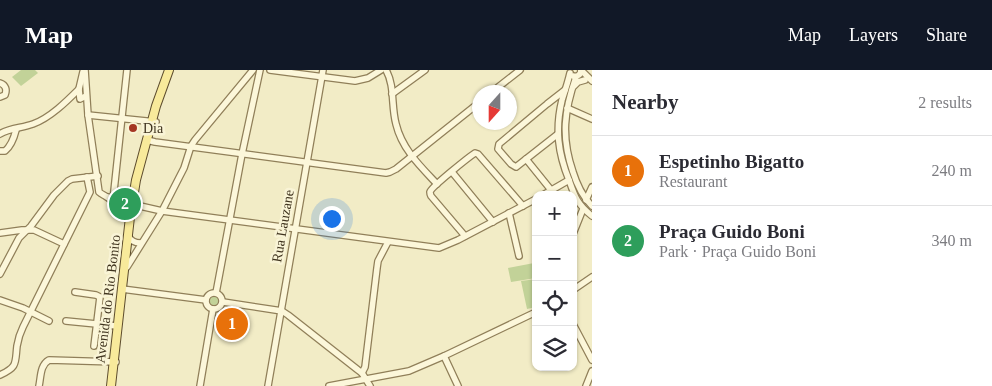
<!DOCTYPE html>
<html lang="en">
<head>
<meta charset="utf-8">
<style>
	:root { --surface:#fff; --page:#f7f7f7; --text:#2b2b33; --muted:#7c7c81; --line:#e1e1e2; --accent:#111827 }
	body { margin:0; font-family:Georgia,serif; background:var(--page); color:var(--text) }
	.controls { position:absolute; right:15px; bottom:15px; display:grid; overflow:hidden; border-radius:10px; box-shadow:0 1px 4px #0004 }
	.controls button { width:45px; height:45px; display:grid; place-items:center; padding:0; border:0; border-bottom:1px solid var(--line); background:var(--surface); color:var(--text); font:25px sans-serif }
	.compass { position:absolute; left:472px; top:15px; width:45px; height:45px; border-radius:50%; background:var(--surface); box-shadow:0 1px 4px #0004; rotate:201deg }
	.you { position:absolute; left:331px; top:148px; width:18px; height:18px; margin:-12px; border:4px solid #fff; border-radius:50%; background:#1a73e8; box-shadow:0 0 0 8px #1a73e833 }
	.badge { display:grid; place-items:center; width:32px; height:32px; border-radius:50%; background:var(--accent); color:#fff; font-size:16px; font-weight:700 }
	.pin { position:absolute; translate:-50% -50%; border:2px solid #fff; box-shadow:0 1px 5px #0006 }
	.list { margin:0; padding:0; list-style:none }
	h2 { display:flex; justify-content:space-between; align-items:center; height:65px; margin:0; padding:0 20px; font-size:21px }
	h2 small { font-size:16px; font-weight:400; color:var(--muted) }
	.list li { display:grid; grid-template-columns:32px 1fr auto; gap:15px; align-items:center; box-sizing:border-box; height:70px; padding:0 20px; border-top:1px solid var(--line) }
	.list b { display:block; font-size:19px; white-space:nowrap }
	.list p { margin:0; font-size:16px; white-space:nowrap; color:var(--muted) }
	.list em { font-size:16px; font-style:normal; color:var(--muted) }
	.icon { flex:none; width:28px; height:28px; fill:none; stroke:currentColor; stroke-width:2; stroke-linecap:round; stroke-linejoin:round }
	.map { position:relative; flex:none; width:592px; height:316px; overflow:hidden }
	header { display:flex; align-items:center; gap:30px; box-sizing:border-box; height:70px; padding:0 25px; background:var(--accent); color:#fff }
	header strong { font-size:24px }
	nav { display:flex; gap:28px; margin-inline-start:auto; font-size:18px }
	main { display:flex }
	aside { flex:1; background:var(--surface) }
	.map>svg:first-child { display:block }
	.green { fill:#c2d298 }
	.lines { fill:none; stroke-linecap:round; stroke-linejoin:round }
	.minor-casing { stroke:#907f59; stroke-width:8 }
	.major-casing { stroke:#5d4c2d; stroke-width:10 }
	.minor { stroke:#fcf7da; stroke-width:5.5 }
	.major { stroke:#f8ea9b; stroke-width:8 }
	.poi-dot { fill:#a53723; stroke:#f9f4d6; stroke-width:2 }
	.labels { text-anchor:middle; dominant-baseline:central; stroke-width:5; stroke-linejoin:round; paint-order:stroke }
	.poi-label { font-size:14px; fill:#3f331e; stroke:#f9f4d6; text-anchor:start }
	.street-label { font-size:14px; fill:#3f331e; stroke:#f9f4d6 }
</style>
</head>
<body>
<header>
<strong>Map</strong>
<nav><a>Map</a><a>Layers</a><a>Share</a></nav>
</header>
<main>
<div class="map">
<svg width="592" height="316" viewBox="0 0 592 316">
	<rect width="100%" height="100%" fill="#f2ecc6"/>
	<g class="green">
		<path d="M21 0H35L38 3 21 16 12 7Z"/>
		<path d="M534 193 536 208 511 212 508 198Z"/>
		<path d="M536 209V237L527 239 521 211Z"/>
		<circle cx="214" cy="231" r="6"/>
	</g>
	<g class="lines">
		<defs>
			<g id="minor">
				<path d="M85 0 88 45 99 122C101 124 104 125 107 127 115 132 119 142 130 147"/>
				<path d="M270 0 355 11 368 8 381 0"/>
				<path d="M386 0C395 16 391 36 396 54 402 79 420 96 437 114"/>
				<path d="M581 0 592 11"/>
				<path d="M83 2 79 19 80 29 86 26"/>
				<path d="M570 3C568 12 565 21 562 30 555 59 558 83 569 110 575 127 577 134 592 146"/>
				<path d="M573 6C577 7 581 5 581 0"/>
				<path d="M576 7C564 41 561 67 573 102 577 115 582 126 592 136"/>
				<path d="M0 13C6 15 7 20 5 25L0 27"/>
				<path d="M574 16 578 12 585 10"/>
				<path d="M492 22 520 0"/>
				<path d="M392 24 425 0"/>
				<path d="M567 38 592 49"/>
				<path d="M88 45 156 52"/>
				<path d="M0 64C9 58 22 58 33 54 50 48 67 31 79 19"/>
				<path d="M558 64 516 97 511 94 498 79 499 74 547 34 565 20"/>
				<path d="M147 70 155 72 386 103 390 102 396 99 480 32"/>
				<path d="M0 81H5C11 76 14 68 16 60"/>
				<path d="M526 89 551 120"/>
				<path d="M452 102 493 152"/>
				<path d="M543 125 569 110"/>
				<path d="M107 127 121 129 131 132 140 136 162 141 439 178 458 170 536 129"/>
				<path d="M113 130 127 0"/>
				<path d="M586 130 592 117"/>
				<path d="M509 143 519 186"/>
				<path d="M0 163 22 160H34L64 174"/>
				<path d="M573 164 583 139"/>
				<path d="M128 165C130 171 135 173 141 173"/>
				<path d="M465 166 431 126C430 124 430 123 430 122 431 117 469 87 475 83L478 84 523 136"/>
				<path d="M127 197 162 141 184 98 191 76 195 70 253 0"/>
				<path d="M0 204 19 168 31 156 54 125 68 111 72 109 98 106"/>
				<path d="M122 219 206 230"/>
				<path d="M573 220 592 207"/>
				<path d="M75 222 96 225 100 227 94 276"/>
				<circle cx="214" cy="231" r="8"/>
				<path d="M216 223 242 84 260 0"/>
				<path d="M0 230 23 238 49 251"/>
				<path d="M223 232 282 241 288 245 358 300 362 303 370 316"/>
				<path d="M66 251 117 256"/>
				<path d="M573 254 592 290"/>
				<path d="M444 286 458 316"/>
				<path d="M362 303 365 297 377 198 378 191 388 172"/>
				<path d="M0 305C18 297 15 293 17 276 18 270 20 263 23 257L90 122 87 107"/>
				<path d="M39 316C41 307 40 295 49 290L116 292"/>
				<path d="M200 316 213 239"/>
				<path d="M268 316 323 0"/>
				<path d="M329 316 409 301 444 286 536 242"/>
				<path d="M586 316 592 301"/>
			</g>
			<path id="major" d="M111 316 130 147 136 110 156 36 169 0"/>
		</defs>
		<use href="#minor" class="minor-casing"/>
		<use href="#major" class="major-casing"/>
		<use href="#minor" class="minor"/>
		<use href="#major" class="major"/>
	</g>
	<circle class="poi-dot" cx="133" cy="58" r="5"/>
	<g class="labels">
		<g class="poi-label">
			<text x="143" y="58">Dia</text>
		</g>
		<g class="street-label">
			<text transform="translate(283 156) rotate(-80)">Rua Lauzane</text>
			<text transform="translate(108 229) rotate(-83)">Avenida do Rio Bonito</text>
		</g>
	</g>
</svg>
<div class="controls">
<button>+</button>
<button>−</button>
<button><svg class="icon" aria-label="locate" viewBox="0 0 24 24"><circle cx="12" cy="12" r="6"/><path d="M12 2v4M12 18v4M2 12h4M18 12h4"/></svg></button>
<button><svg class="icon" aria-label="layers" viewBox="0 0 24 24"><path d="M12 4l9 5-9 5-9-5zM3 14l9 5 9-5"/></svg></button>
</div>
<svg class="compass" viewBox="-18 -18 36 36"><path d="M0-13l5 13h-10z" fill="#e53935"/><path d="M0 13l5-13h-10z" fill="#7c7c81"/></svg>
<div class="you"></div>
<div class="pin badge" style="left:232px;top:254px;background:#e8710a">1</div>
<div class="pin badge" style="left:125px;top:134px;background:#2e9e5b">2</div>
</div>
<aside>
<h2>Nearby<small>2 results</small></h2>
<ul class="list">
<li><span class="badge" style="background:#e8710a">1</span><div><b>Espetinho Bigatto</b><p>Restaurant</p></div><em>240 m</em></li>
<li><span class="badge" style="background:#2e9e5b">2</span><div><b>Praça Guido Boni</b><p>Park · Praça Guido Boni</p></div><em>340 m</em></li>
</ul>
</aside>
</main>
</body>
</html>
